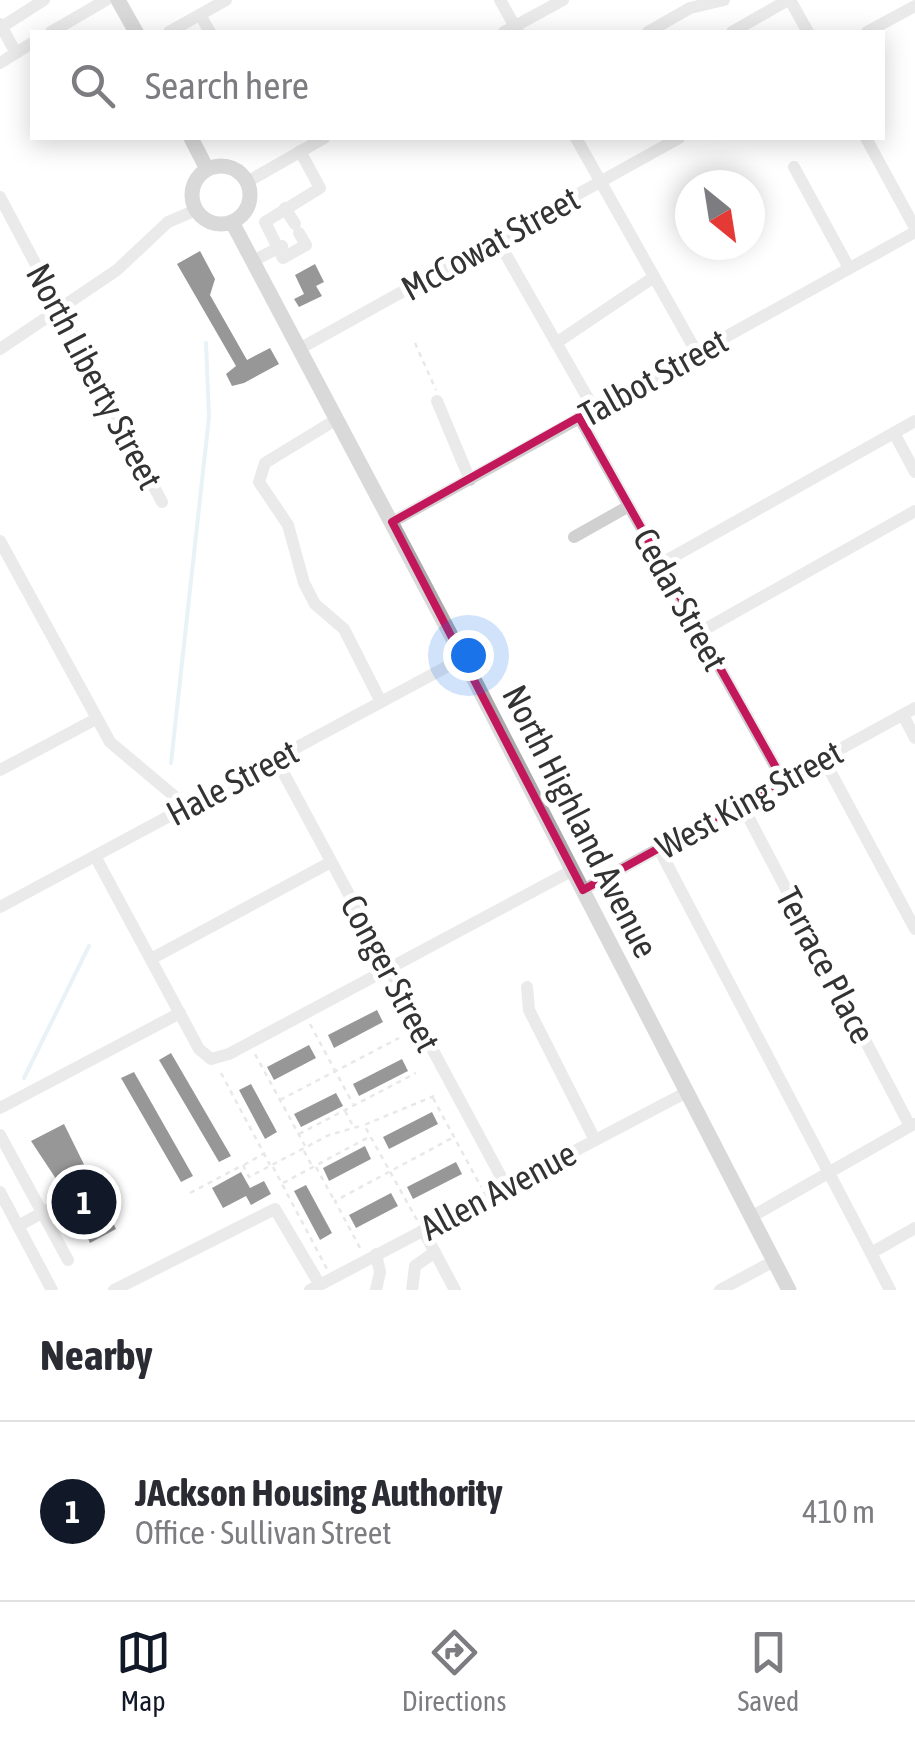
<!DOCTYPE html>
<html lang="en">
<head>
<meta charset="utf-8">
<style>
	:root { --surface:#fff; --page:#f2f2f3; --text:#2b2b33; --muted:#7c7c81; --line:#e1e1e2; --accent:#111827 }
	body { margin:0; font-family:"Asap Condensed",sans-serif; background:var(--page); color:var(--text) }
	.compass { position:absolute; left:675px; top:170px; width:90px; height:90px; border-radius:50%; background:var(--surface); box-shadow:0 5px 25px #0003; rotate:150deg }
	.you { position:absolute; left:468px; top:655px; width:35px; height:35px; margin:-25px; border:8px solid #fff; border-radius:50%; background:#1a73e8; box-shadow:0 0 0 15px #1a73e833 }
	.badge { display:grid; place-items:center; width:65px; height:65px; border-radius:50%; background:var(--accent); color:#fff; font-size:32px; font-weight:700 }
	.pin { position:absolute; translate:-50% -50%; border:5px solid #fff; box-shadow:0 2px 10px #0006 }
	.list { margin:0; padding:0; list-style:none }
	h2 { display:flex; justify-content:space-between; align-items:center; height:130px; margin:0; padding:0 40px; font-size:42px }
	h2 small { font-size:32px; font-weight:400; color:var(--muted) }
	.list li { display:grid; grid-template-columns:65px 1fr auto; gap:30px; align-items:center; box-sizing:border-box; height:180px; padding:0 40px; border-top:2px solid var(--line) }
	.list b { display:block; font-size:38px; white-space:nowrap }
	.list p { margin:0; font-size:32px; white-space:nowrap; color:var(--muted) }
	.list em { font-size:32px; font-style:normal; color:var(--muted) }
	.icon { flex:none; width:55px; height:55px; fill:none; stroke:currentColor; stroke-width:2; stroke-linecap:round; stroke-linejoin:round }
	.map { position:relative; flex:none; width:915px; height:1290px; overflow:hidden }
	.search { position:absolute; background:var(--surface); box-shadow:0 5px 25px #0003; left:30px; right:30px; top:30px; height:110px; display:flex; align-items:center; gap:25px; box-sizing:border-box; padding:0 35px; border-radius:0px; color:var(--muted); font-size:38px }
	.sheet { height:310px; background:var(--surface) }
	nav { display:flex; justify-content:space-around; align-items:center; box-sizing:border-box; height:140px; border-top:2px solid var(--line); background:var(--surface); font-size:28px; color:var(--muted) }
	nav a { display:grid; justify-items:center; gap:5px }
	nav .on { color:var(--accent) }
	.map>svg:first-child { display:block }
	.lines { fill:none; stroke-linecap:round; stroke-linejoin:round }
	.stream { stroke:#cfe2ee; stroke-width:4 }
	.building { fill:#1a1a1a }
	.path { stroke:#cdcdcd; stroke-width:2.5; stroke-dasharray:5 5; stroke-linecap:butt }
	.minor { stroke:#d0d0d0; stroke-width:12 }
	.major { stroke:#ababab; stroke-width:15 }
	.marked { fill:none; stroke:#c2185b; stroke-width:8; stroke-linejoin:round }
	.labels { text-anchor:middle; dominant-baseline:central; stroke-width:10; stroke-linejoin:round; paint-order:stroke }
	.street-label { font-size:35px; fill:#333; stroke:#fff }
</style>
</head>
<body>
<div class="map">
<svg width="915" height="1290" viewBox="0 0 915 1290">
	<rect width="100%" height="100%" fill="#fff"/>
	<g class="lines">
		<g class="stream">
			<path d="M171 763 209 417 206 343"/>
			<path d="M24 1078 89 946"/>
		</g>
	</g>
	<g class="building">
		<path d="M200 251 215 279 210 295 247 360 270 348 279 364 244 383 232 386 226 374 236 366 177 264Z"/>
		<path d="M315 264 324 282 316 286 322 296 299 307 294 299 304 294 295 275Z"/>
		<path d="M377 1010 383 1022 334 1048 328 1035Z"/>
		<path d="M309 1045 316 1058 274 1080 267 1067Z"/>
		<path d="M171 1053 231 1156 219 1162 159 1060Z"/>
		<path d="M402 1059 408 1071 359 1096 353 1084Z"/>
		<path d="M134 1072 193 1176 181 1182 121 1078Z"/>
		<path d="M251 1084 277 1132 265 1139 239 1090Z"/>
		<path d="M336 1093 343 1106 301 1127 294 1114Z"/>
		<path d="M432 1112 438 1124 389 1149 383 1137Z"/>
		<path d="M64 1124 116 1229 90 1243 68 1197 31 1141Z"/>
		<path d="M365 1146 371 1159 329 1181 323 1168Z"/>
		<path d="M456 1162 462 1174 413 1199 407 1187Z"/>
		<path d="M241 1172 250 1188 264 1181 271 1194 251 1205 246 1196 223 1208 212 1188Z"/>
		<path d="M306 1185 332 1233 320 1240 294 1191Z"/>
		<path d="M391 1193 398 1206 356 1228 349 1215Z"/>
	</g>
	<g class="lines">
		<g class="path">
			<path d="M415 343 436 390"/>
			<path d="M310 1024 353 1104"/>
			<path d="M255 1054 305 1146"/>
			<path d="M221 1073 270 1165"/>
			<path d="M433 1098 481 1187"/>
			<path d="M280 1100 399 1038"/>
			<path d="M345 1111 353 1126"/>
			<path d="M299 1134 416 1073"/>
			<path d="M304 1151 312 1166"/>
			<path d="M244 1165 263 1154"/>
			<path d="M273 1167 327 1269"/>
			<path d="M316 1167 334 1200"/>
			<path d="M283 1183 369 1137"/>
			<path d="M190 1193 243 1165 249 1177 329 1135 364 1125"/>
			<path d="M417 1220 364 1125 434 1096"/>
			<path d="M360 1248 335 1201 454 1137"/>
		</g>
		<g class="minor">
			<path d="M500 0 518 32"/>
			<path d="M790 0 808 32"/>
			<path d="M200 15 210 32"/>
			<path d="M0 24 16 53"/>
			<path d="M0 28 44 0"/>
			<path d="M51 32 106 0"/>
			<path d="M169 32 226 0"/>
			<path d="M504 32 563 0"/>
			<path d="M648 32 690 8 724 0"/>
			<path d="M732 32 788 0"/>
			<path d="M867 32 915 6"/>
			<path d="M0 63 32 43"/>
			<path d="M576 138 697 353"/>
			<path d="M866 138 915 228"/>
			<path d="M794 167 849 268"/>
			<path d="M247 182 324 138"/>
			<path d="M0 197 162 502"/>
			<path d="M285 208 295 224"/>
			<path d="M299 233 306 245 283 258 265 222 320 188 300 151"/>
			<path d="M497 239 594 409"/>
			<path d="M253 261 282 246"/>
			<path d="M556 343 654 277"/>
			<path d="M301 348 679 138"/>
			<path d="M0 349 117 270 168 222 196 210"/>
			<path d="M437 401 470 480"/>
			<path d="M579 417 783 780"/>
			<path d="M337 419 265 463 259 482 288 525 304 583 315 604 344 629 381 702"/>
			<path d="M894 433 915 472"/>
			<path d="M392 522 915 232"/>
			<path d="M574 537 629 506"/>
			<path d="M0 541 110 742 186 806"/>
			<path d="M662 563 915 421"/>
			<path d="M700 632 915 511"/>
			<path d="M903 715 915 738"/>
			<path d="M823 758 915 929"/>
			<path d="M276 759 506 1186"/>
			<path d="M0 770 96 719"/>
			<path d="M741 803 910 1126"/>
			<path d="M659 849 871 1253"/>
			<path d="M95 856 199 1049 211 1059 229 1054 573 870"/>
			<path d="M583 890 915 708"/>
			<path d="M0 907 463 658"/>
			<path d="M151 959 331 862"/>
			<path d="M527 987 529 1010 595 1140"/>
			<path d="M0 1108 180 1013"/>
			<path d="M0 1135 68 1260"/>
			<path d="M0 1192 52 1290"/>
			<path d="M751 1217 914 1124"/>
			<path d="M18 1226 60 1203"/>
			<path d="M423 1230 455 1290"/>
			<path d="M376 1254 380 1272 376 1290"/>
			<path d="M114 1290 275 1209 320 1285"/>
			<path d="M310 1290 687 1092"/>
			<path d="M412 1290 415 1266 435 1252"/>
			<path d="M720 1290 774 1261"/>
			<path d="M890 1290 871 1253 915 1228"/>
		</g>
		<g class="major">
			<path d="M118 0 136 32"/>
			<path d="M191 138 207 169"/>
			<circle cx="221" cy="195" r="29"/>
			<path d="M232 222 463 658 789 1290"/>
		</g>
	</g>
	<path d="M0 0H915V1290H0ZM579 417 783 780 583 890 392 522Z" fill="#fff" fill-opacity=".55" fill-rule="evenodd"/>
	<path class="marked" d="M579 417 783 780 583 890 392 522Z"/>
	<g class="labels">
		<g class="street-label">
			<text transform="translate(490 243) rotate(-29)">McCowat Street</text>
			<text transform="translate(95 376) rotate(62)">North Liberty Street</text>
			<text transform="translate(653 377) rotate(-29)">Talbot Street</text>
			<text transform="translate(681 599) rotate(61)">Cedar Street</text>
			<text transform="translate(232 782) rotate(-28)">Hale Street</text>
			<text transform="translate(749 799) rotate(-29)">West King Street</text>
			<text transform="translate(581 821) rotate(63)">North Highland Avenue</text>
			<text transform="translate(826 965) rotate(62)">Terrace Place</text>
			<text transform="translate(391 973) rotate(62)">Conger Street</text>
			<text transform="translate(498 1190) rotate(-28)">Allen Avenue</text>
		</g>
	</g>
</svg>
<svg class="compass" viewBox="-18 -18 36 36"><path d="M0-13l5 13h-10z" fill="#e53935"/><path d="M0 13l5-13h-10z" fill="#7c7c81"/></svg>
<div class="you"></div>
<div class="pin badge" style="left:84px;top:1202px">1</div>
<div class="search"><svg class="icon" aria-label="search" viewBox="0 0 24 24"><circle cx="10" cy="10" r="6"/><path d="M15 15l6 6"/></svg>Search here</div>
</div>
<section class="sheet">
<h2>Nearby<small></small></h2>
<ul class="list">
<li><span class="badge">1</span><div><b>JAckson Housing Authority</b><p>Office · Sullivan Street</p></div><em>410 m</em></li>
</ul>
</section>
<nav>
<a class="on"><svg class="icon" aria-label="map" viewBox="0 0 24 24"><path d="M3 6l6-2 6 2 6-2v14l-6 2-6-2-6 2zM9 4v14M15 6v14"/></svg>Map</a>
<a><svg class="icon" aria-label="directions" viewBox="0 0 24 24"><path d="M12 3l9 9-9 9-9-9zM9 14v-3h6M13 9l2 2-2 2"/></svg>Directions</a>
<a><svg class="icon" aria-label="saved" viewBox="0 0 24 24"><path d="M7 4h10v16l-5-4-5 4z"/></svg>Saved</a>
</nav>
</body>
</html>
